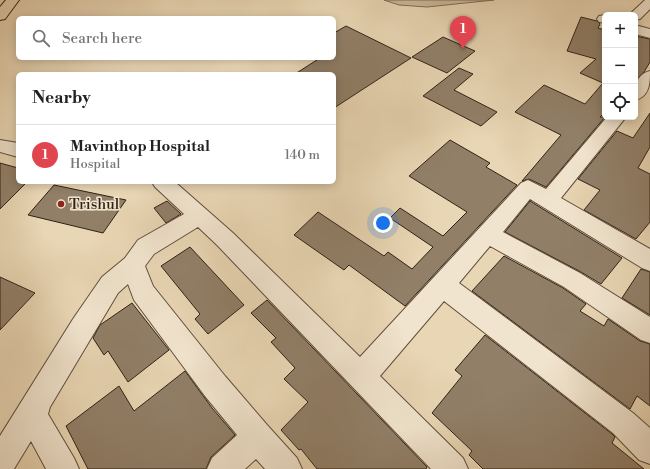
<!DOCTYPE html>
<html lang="en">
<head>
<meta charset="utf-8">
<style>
	:root { --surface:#fff; --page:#f6f6f6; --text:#202124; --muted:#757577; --line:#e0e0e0; --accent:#8f2418 }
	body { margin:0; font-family:"Libre Bodoni",serif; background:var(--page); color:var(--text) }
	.controls { position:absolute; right:12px; top:12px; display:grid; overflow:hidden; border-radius:6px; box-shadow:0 2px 10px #0003 }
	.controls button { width:36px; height:36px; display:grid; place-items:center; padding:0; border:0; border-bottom:1px solid var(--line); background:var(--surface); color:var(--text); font:20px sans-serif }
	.you { position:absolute; left:383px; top:223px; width:14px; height:14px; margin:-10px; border:3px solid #fff; border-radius:50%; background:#1a73e8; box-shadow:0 0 0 6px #1a73e833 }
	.badge { display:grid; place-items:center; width:26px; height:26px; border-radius:50%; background:var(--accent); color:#fff; font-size:13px; font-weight:700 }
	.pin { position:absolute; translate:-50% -33px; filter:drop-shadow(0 1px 2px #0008) }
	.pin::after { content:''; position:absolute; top:21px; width:14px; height:12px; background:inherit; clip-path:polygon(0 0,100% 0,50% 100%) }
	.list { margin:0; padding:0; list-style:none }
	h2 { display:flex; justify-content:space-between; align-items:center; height:52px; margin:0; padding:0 16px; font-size:17px }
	h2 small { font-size:13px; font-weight:400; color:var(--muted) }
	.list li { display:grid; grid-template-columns:26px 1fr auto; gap:12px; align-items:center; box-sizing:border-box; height:60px; padding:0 16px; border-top:1px solid var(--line) }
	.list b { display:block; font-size:15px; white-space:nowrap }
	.list p { margin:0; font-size:13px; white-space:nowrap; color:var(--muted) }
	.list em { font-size:13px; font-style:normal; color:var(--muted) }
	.icon { flex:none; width:22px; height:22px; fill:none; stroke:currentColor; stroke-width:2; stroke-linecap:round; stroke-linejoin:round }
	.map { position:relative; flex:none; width:650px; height:469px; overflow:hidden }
	.search { position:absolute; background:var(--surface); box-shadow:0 2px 10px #0003; left:16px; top:16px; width:320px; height:44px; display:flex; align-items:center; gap:10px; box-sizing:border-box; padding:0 14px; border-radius:6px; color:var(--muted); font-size:15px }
	.panel { position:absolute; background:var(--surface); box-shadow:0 2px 10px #0003; left:16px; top:72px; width:320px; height:112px; border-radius:6px }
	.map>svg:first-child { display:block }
	.green { fill:#cab799; stroke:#7e6c57 }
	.building { fill:#917f68; stroke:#312115 }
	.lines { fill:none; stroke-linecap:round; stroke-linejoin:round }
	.minor-casing { stroke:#5f4e3d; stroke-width:2 }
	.major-casing { stroke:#312115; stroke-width:2 }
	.minor { fill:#f1e4ce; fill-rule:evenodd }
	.major { fill:#e9d6b4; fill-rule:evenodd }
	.poi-dot { fill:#8f2418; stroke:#f1e4ce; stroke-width:1.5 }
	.labels { text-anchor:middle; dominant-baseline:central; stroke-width:3; stroke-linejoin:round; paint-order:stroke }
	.poi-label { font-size:15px; fill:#312115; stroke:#f1e4ce; text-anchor:start }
</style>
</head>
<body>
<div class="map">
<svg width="650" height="469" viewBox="0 0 650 469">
	<rect width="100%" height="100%" fill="#e9d6b4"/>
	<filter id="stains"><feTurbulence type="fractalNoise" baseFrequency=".005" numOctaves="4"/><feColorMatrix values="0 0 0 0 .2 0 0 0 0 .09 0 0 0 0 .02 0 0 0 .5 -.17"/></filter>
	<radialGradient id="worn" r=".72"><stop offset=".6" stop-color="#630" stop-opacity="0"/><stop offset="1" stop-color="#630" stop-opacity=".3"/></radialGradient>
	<path class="green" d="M384 0H494L427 7 399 5Z"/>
	<g class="building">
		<path d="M581 17 597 21 600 24 598 28 605 30V112L600 117H605L546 187 529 179 522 181 561 135 515 112 544 85 585 104 603 83 580 73 596 59 567 51Z"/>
		<path d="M346 26 411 58 334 108V74H295L320 58H334V33Z"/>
		<path d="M635 36 650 39V62L644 72 638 78 635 83Z"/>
		<path d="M443 37 475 51 447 73 412 57Z"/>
		<path d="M459 68 473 74 454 90 497 112 481 126 423 96Z"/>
		<path d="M650 113V147L638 168 650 174V222L636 239 584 210 600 190 578 179 617 131 633 138Z"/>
		<path d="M450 140 490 163 486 167 517 185 405 306 349 265 344 270 294 235 318 212 384 256 388 252 412 269 433 247 390 218 400 208 443 236 467 212 409 176Z"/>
		<path d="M0 163 18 168V182H27L0 209Z"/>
		<path d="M54 185 126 200 103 233 28 215Z"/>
		<path d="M167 201 181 214 166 223 154 208Z"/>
		<path d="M530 201 622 258 601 284 581 272 505 232Z"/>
		<path d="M190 247 244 305 208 334 195 319 200 314 161 266Z"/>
		<path d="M504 256 563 288 586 304 580 311 604 326 608 319 640 341 650 344V406L637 396 630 409 472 291Z"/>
		<path d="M641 269 650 272V315L622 298Z"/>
		<path d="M0 277 35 293 0 330Z"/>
		<path d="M267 300 427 467 426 469H317L301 449 299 450 281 430 308 402 284 379 295 368 271 342 276 338 251 313Z"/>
		<path d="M132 303 169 350 128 382 108 351 104 355 93 338 100 325Z"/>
		<path d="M485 335 612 434 615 437 612 443 644 469H483L469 455 472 451 432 413 462 376 455 370Z"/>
		<path d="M185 371 212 408 235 435 211 457 206 469H88L66 426 119 386 134 411Z"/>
	</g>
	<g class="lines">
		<defs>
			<g id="minor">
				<path d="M645 0H650V9L640 19 635 20V15H629Z"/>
				<path d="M605 15V23L599 22 597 19 599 16Z"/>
				<path d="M635 25 650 29V38L635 34Z"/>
				<path d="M650 71C650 84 649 97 635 100 635 87 635 75 650 71Z"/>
				<path d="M607 117H626L561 198 650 249V271L642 268 530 199 503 232 580 273 650 317V343L641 340 564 287 490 246 459 283 633 413 650 428V464L639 460 613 433 444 301 380 376 463 458 468 469H431L217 245 198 227 154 254 145 266 153 286 225 376 268 426 297 458 302 469H265L256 459 245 469H207L212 458 237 435 205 396 134 300 128 284 118 293 50 407 48 414 74 458 79 469H46L31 441 14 469H0V436L73 319 102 277 125 258 138 240 184 214 155 187 152 182H175L233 233 360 357 521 183 528 180 546 189Z"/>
				<path d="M0 140 18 143V157L0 152Z"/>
			</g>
			<path id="major" d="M6 0H19L5 19 0 20V7Z"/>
		</defs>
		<use href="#minor" class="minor-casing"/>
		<use href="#major" class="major-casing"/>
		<use href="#minor" class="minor"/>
		<use href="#major" class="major"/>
	</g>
	<circle class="poi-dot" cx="61" cy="204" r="4"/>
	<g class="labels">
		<g class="poi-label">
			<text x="69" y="204">Trishul</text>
		</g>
	</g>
	<rect width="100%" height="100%" filter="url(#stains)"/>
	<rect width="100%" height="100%" fill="url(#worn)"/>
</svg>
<div class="controls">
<button>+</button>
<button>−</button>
<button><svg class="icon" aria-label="locate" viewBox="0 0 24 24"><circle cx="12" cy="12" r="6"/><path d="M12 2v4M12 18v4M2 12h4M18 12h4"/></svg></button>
</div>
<div class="you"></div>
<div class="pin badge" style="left:463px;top:49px;background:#e0444e">1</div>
<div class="search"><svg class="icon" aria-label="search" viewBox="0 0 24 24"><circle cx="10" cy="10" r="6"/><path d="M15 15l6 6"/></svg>Search here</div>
<section class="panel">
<h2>Nearby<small></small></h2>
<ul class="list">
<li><span class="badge" style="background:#e0444e">1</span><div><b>Mavinthop Hospital</b><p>Hospital</p></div><em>140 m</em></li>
</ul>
</section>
</div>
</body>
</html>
